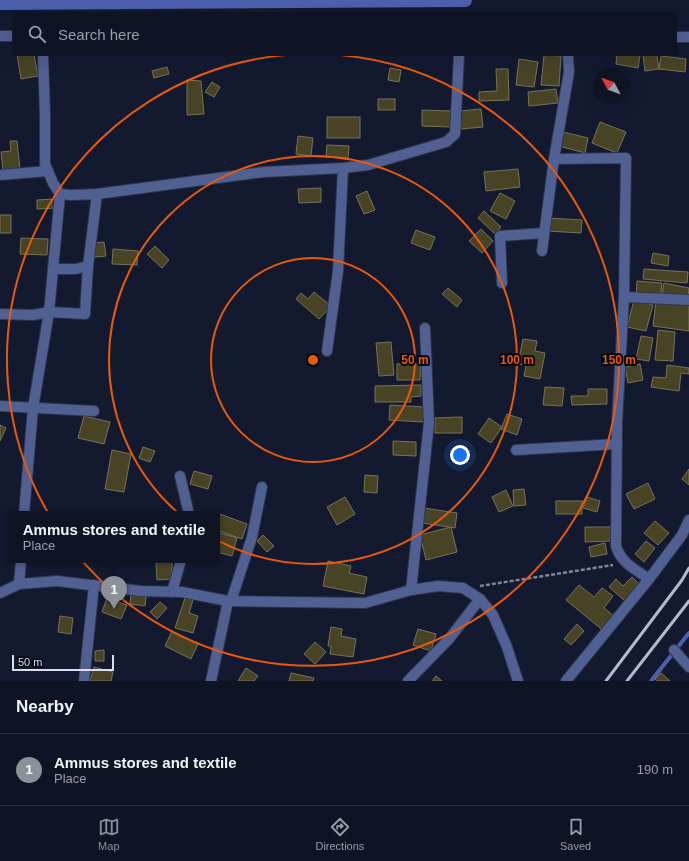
<!DOCTYPE html>
<html lang="en">
<head>
<meta charset="utf-8">
<style>
	:root { --surface:#0e1424; --page:#171d2c; --text:#f1f3f6; --muted:#9b9ea6; --line:#2e3341; --accent:#8c9099 }
	body { margin:0; font-family:Arial,sans-serif; background:var(--page); color:var(--text) }
	.compass { position:absolute; left:593px; top:68px; width:36px; height:36px; border-radius:50%; background:var(--surface); box-shadow:0 4px 16px #0002; rotate:311deg }
	.scale { position:absolute; left:12px; bottom:10px; width:102px; box-sizing:border-box; padding-left:4px; border:2px solid #dadfef; border-top:0; font-size:11px; line-height:14px; white-space:nowrap; color:#dadfef; -webkit-text-stroke:3px #04060f; paint-order:stroke }
	.you { position:absolute; left:460px; top:455px; width:14px; height:14px; margin:-10px; border:3px solid #fff; border-radius:50%; background:#1a73e8; box-shadow:0 0 0 6px #1a73e833 }
	.badge { display:grid; place-items:center; width:26px; height:26px; border-radius:50%; background:var(--accent); color:#fff; font-size:13px; font-weight:700 }
	.pin { position:absolute; translate:-50% -33px; filter:drop-shadow(0 1px 2px #0008) }
	.pin::after { content:''; position:absolute; top:21px; width:14px; height:12px; background:inherit; clip-path:polygon(0 0,100% 0,50% 100%) }
	.popup { position:absolute; left:8px; top:511px; width:212px; height:52px; box-sizing:border-box; display:grid; place-content:center; border-radius:0px; background:var(--surface); filter:drop-shadow(0 1px 3px #0005); font-size:13px; white-space:nowrap; color:var(--muted) }
	.popup b { font-size:15px; color:var(--text) }
	.popup::after { content:''; position:absolute; left:50%; top:100%; margin-left:-8px; border:8px solid transparent; border-top-color:var(--surface) }
	.list { margin:0; padding:0; list-style:none }
	h2 { display:flex; justify-content:space-between; align-items:center; height:52px; margin:0; padding:0 16px; font-size:17px }
	h2 small { font-size:13px; font-weight:400; color:var(--muted) }
	.list li { display:grid; grid-template-columns:26px 1fr auto; gap:12px; align-items:center; box-sizing:border-box; height:72px; padding:0 16px; border-top:1px solid var(--line) }
	.list b { display:block; font-size:15px; white-space:nowrap }
	.list p { margin:0; font-size:13px; white-space:nowrap; color:var(--muted) }
	.list em { font-size:13px; font-style:normal; color:var(--muted) }
	.icon { flex:none; width:22px; height:22px; fill:none; stroke:currentColor; stroke-width:2; stroke-linecap:round; stroke-linejoin:round }
	.map { position:relative; flex:none; width:689px; height:681px; overflow:hidden }
	.search { position:absolute; background:var(--surface); box-shadow:0 4px 16px #0002; left:12px; right:12px; top:12px; height:44px; display:flex; align-items:center; gap:10px; box-sizing:border-box; padding:0 14px; border-radius:0px; color:var(--muted); font-size:15px }
	.sheet { height:124px; background:var(--surface) }
	nav { display:flex; justify-content:space-around; align-items:center; box-sizing:border-box; height:56px; border-top:1px solid var(--line); background:var(--surface); font-size:11px; color:var(--muted) }
	nav a { display:grid; justify-items:center; gap:2px }
	nav .on { color:var(--accent) }
	.map>svg:first-child { display:block }
	.lines { fill:none; stroke-linecap:round; stroke-linejoin:round }
	.stream { stroke:#4c60ad; stroke-width:4 }
	.canal { stroke:#4c60ad; stroke-width:14 }
	.building { fill:#494326; stroke:#797254 }
	.street-casing { stroke:#2f364b; stroke-width:12 }
	.path { stroke:#808698; stroke-width:2.5; stroke-dasharray:4 2; stroke-linecap:butt }
	.street { stroke:#516092; stroke-width:10 }
	.rail { stroke:#b4bacb; stroke-width:3 }
	.ring { fill:none; stroke:#e8590c; stroke-width:2 }
	.centre { fill:#e8590c; stroke:#04060f; stroke-width:2 }
	.ring-label { font-size:12px; text-anchor:middle; font-weight:bold; fill:#e8590c; stroke:#04060f; stroke-width:4; stroke-linejoin:round; paint-order:stroke }
</style>
</head>
<body>
<div class="map">
<svg width="689" height="681" viewBox="0 0 689 681">
	<rect width="100%" height="100%" fill="#131a30"/>
	<g class="lines">
		<path class="stream" d="M651 681 689 633"/>
		<path class="canal" d="M0 3 465 0"/>
	</g>
	<g class="building">
		<path d="M17 55H34L38 76 21 79Z"/>
		<path d="M544 55 561 56 559 86 541 85Z"/>
		<path d="M617 55H640L638 68 616 64Z"/>
		<path d="M643 55H657L659 69 645 71Z"/>
		<path d="M661 56 686 59 685 72 659 69Z"/>
		<path d="M519 59 538 62 534 87 516 85Z"/>
		<path d="M167 67 169 74 154 78 152 71Z"/>
		<path d="M390 68 401 70 399 82 388 80Z"/>
		<path d="M496 69H508L509 100 479 101V92L497 91Z"/>
		<path d="M187 80 201 81 204 114 187 115Z"/>
		<path d="M212 82 220 87 214 97 205 92Z"/>
		<path d="M556 89 558 103 529 106 528 92Z"/>
		<rect x="378" y="99" width="17" height="11"/>
		<path d="M481 109 483 127 461 129 460 111Z"/>
		<path d="M422 110 452 111V127L422 126Z"/>
		<rect x="327" y="117" width="33" height="21"/>
		<path d="M600 122 626 132 617 153 592 143Z"/>
		<path d="M563 132 588 138 585 153 559 146Z"/>
		<path d="M298 136 313 138 311 156 296 154Z"/>
		<path d="M10 141H17L20 169 3 171 1 152 11 151Z"/>
		<path d="M327 145 349 146 348 158 326 157Z"/>
		<path d="M518 169 520 187 486 191 484 172Z"/>
		<path d="M321 188V202L299 203 298 189Z"/>
		<path d="M367 191 375 210 364 214 356 196Z"/>
		<path d="M500 193 515 201 506 219 490 211Z"/>
		<path d="M55 199V208L37 209V200Z"/>
		<path d="M484 211 501 227 495 234 478 218Z"/>
		<rect x="0" y="215" width="11" height="18"/>
		<path d="M548 218 582 220 581 233 547 231Z"/>
		<path d="M481 229 493 241 482 253 469 241Z"/>
		<path d="M416 230 435 237 430 250 411 243Z"/>
		<path d="M21 238 48 239 47 255 20 254Z"/>
		<path d="M104 242 106 256 95 257 93 243Z"/>
		<path d="M155 246 169 260 162 268 147 254Z"/>
		<path d="M113 249 138 251 137 265 112 264Z"/>
		<path d="M653 253 669 256 668 266 651 263Z"/>
		<path d="M644 269 688 272 687 283 643 279Z"/>
		<path d="M637 281 662 283 660 298 636 296Z"/>
		<path d="M664 283 689 288 688 298 662 293Z"/>
		<path d="M448 288 462 300 457 307 442 294Z"/>
		<path d="M314 292 331 306 319 319 296 299 301 293 308 299Z"/>
		<path d="M634 300 653 305 646 331 627 327Z"/>
		<path d="M656 300 689 305V331L653 326Z"/>
		<path d="M658 330 675 332 673 361 655 360Z"/>
		<path d="M641 336 653 338 649 361 636 359Z"/>
		<path d="M523 339 537 341 535 351 545 353 540 379 524 376 526 365 518 364Z"/>
		<path d="M391 342 394 375 379 376 376 343Z"/>
		<path d="M397 364H421L420 380H397Z"/>
		<path d="M640 364 643 380 628 383 625 367Z"/>
		<path d="M667 365 689 368V374L681 373 679 391 651 387 653 377 666 378Z"/>
		<path d="M421 385V396L411 397V402H375V386Z"/>
		<path d="M545 387 564 388 562 406 543 405Z"/>
		<path d="M588 389H607V404L572 405 571 396H588Z"/>
		<path d="M390 405 425 407 424 422 389 420Z"/>
		<path d="M507 414 522 419 517 435 501 429Z"/>
		<path d="M84 416 110 422 104 444 78 438Z"/>
		<path d="M462 417V433H435V418Z"/>
		<path d="M489 418 502 427 491 443 478 434Z"/>
		<path d="M0 425 6 428 0 441Z"/>
		<path d="M393 441 416 442V456L393 455Z"/>
		<path d="M143 447 155 451 150 462 139 458Z"/>
		<path d="M112 450 131 454 124 492 105 489Z"/>
		<path d="M689 469V485L682 479Z"/>
		<path d="M194 471 212 476 208 489 190 484Z"/>
		<path d="M365 475 378 476 377 493 364 492Z"/>
		<path d="M648 483 655 499 634 509 626 494Z"/>
		<path d="M524 489 526 505 514 506 513 490Z"/>
		<path d="M506 490 513 506 499 512 492 497Z"/>
		<path d="M345 497 355 514 337 525 327 507Z"/>
		<path d="M587 497 600 501 597 512 583 508Z"/>
		<rect x="556" y="501" width="26" height="13"/>
		<path d="M424 508 457 513 455 528 422 523Z"/>
		<path d="M165 511 181 514H165Z"/>
		<path d="M217 513 247 524 242 539 217 530Z"/>
		<path d="M655 521 669 533 658 545 644 533Z"/>
		<path d="M451 527 457 552 426 560 420 535Z"/>
		<path d="M585 527H611V541L585 542Z"/>
		<path d="M217 532 237 538 232 556 217 552Z"/>
		<path d="M263 535 274 546 267 552 257 541Z"/>
		<path d="M646 541 655 548 644 562 635 554Z"/>
		<path d="M605 543 607 554 591 557 589 547Z"/>
		<path d="M328 561 351 566 349 573 367 577 364 594 323 586Z"/>
		<path d="M172 562V579L157 580 156 563Z"/>
		<path d="M632 577 640 585 625 601 609 587 616 579 623 586Z"/>
		<path d="M579 585 594 597 602 588 613 596 604 608 616 618 605 632 566 600Z"/>
		<path d="M131 595 146 597 145 606 130 604Z"/>
		<path d="M107 598 127 605 121 619 102 612Z"/>
		<path d="M185 598 193 600 189 613 198 616 193 633 175 628Z"/>
		<path d="M160 602 167 608 157 619 150 612Z"/>
		<path d="M60 616 73 618 71 634 58 632Z"/>
		<path d="M577 624 584 631 571 645 564 639Z"/>
		<path d="M331 627 342 629 341 636 356 639 353 657 330 654 331 646H328Z"/>
		<path d="M418 629 436 634 431 651 413 645Z"/>
		<path d="M172 631 198 644 191 659 165 646Z"/>
		<path d="M315 642 326 652 315 664 304 654Z"/>
		<path d="M104 650V661H95V651Z"/>
		<path d="M94 667 113 672 111 681H90Z"/>
		<path d="M246 668 258 676 254 681H238Z"/>
		<path d="M291 673 314 678 313 681H289Z"/>
		<path d="M661 673 670 681H657L655 679Z"/>
		<path d="M436 676 442 681H432Z"/>
	</g>
	<g class="lines">
		<defs>
			<g id="street">
				<path d="M0 36H13"/>
				<path d="M676 37H689"/>
				<path d="M43 55 45 115V164L53 183 60 194 71 195 97 194 264 172 343 168 368 165 446 142 455 134 459 55"/>
				<path d="M554 159 626 158 624 297 617 422 616 546C621 563 635 569 649 579"/>
				<path d="M0 175 48 171"/>
				<path d="M542 251 554 159 569 72 568 55"/>
				<path d="M53 269H76L88 266 97 194"/>
				<path d="M502 283 500 236 544 233"/>
				<path d="M624 297 689 300"/>
				<path d="M0 314 33 315 49 312 60 194"/>
				<path d="M327 351 338 271 343 168"/>
				<path d="M0 406 94 411"/>
				<path d="M516 450 617 444"/>
				<path d="M180 476 189 514"/>
				<path d="M24 514 33 408 49 312 85 314 88 266"/>
				<path d="M19 584 21 560"/>
				<path d="M411 590 429 423 425 328"/>
				<path d="M172 592 181 560"/>
				<path d="M0 593 19 584 57 581 141 591 182 592 228 601 365 603 411 590 438 586 463 588 480 599 493 615 507 647 518 681"/>
				<path d="M231 601 252 537 262 487"/>
				<path d="M674 650 689 667"/>
				<path d="M84 681 94 585"/>
				<path d="M211 681 228 601"/>
				<path d="M408 681 449 639 480 599"/>
				<path d="M566 681 649 579 682 535 689 520"/>
			</g>
		</defs>
		<use href="#street" class="street-casing"/>
		<path class="path" d="M480 586 613 565"/>
		<use href="#street" class="street"/>
		<g class="rail">
			<path d="M606 681 682 580 689 568"/>
			<path d="M627 681 689 601"/>
		</g>
	</g>
	<g class="ring">
		<circle cx="313" cy="360" r="102"/>
		<circle cx="313" cy="360" r="204"/>
		<path d="M340 55A306 306 0 1 1 286 55"/>
	</g>
	<circle cx="313" cy="360" r="6" class="centre"/>
	<g class="ring-label">
		<text x="415" y="364">50 m</text>
		<text x="517" y="364">100 m</text>
		<text x="619" y="364">150 m</text>
	</g>
</svg>
<svg class="compass" viewBox="-18 -18 36 36"><path d="M0-13l5 13h-10z" fill="#e53935"/><path d="M0 13l5-13h-10z" fill="#9b9ea6"/></svg>
<div class="scale">50 m</div>
<div class="you"></div>
<div class="pin badge" style="left:114px;top:609px">1</div>
<div class="popup"><b>Ammus stores and textile</b>Place</div>
<div class="search"><svg class="icon" aria-label="search" viewBox="0 0 24 24"><circle cx="10" cy="10" r="6"/><path d="M15 15l6 6"/></svg>Search here</div>
</div>
<section class="sheet">
<h2>Nearby<small></small></h2>
<ul class="list">
<li><span class="badge">1</span><div><b>Ammus stores and textile</b><p>Place</p></div><em>190 m</em></li>
</ul>
</section>
<nav>
<a class="on"><svg class="icon" aria-label="map" viewBox="0 0 24 24"><path d="M3 6l6-2 6 2 6-2v14l-6 2-6-2-6 2zM9 4v14M15 6v14"/></svg>Map</a>
<a><svg class="icon" aria-label="directions" viewBox="0 0 24 24"><path d="M12 3l9 9-9 9-9-9zM9 14v-3h6M13 9l2 2-2 2"/></svg>Directions</a>
<a><svg class="icon" aria-label="saved" viewBox="0 0 24 24"><path d="M7 4h10v16l-5-4-5 4z"/></svg>Saved</a>
</nav>
</body>
</html>
